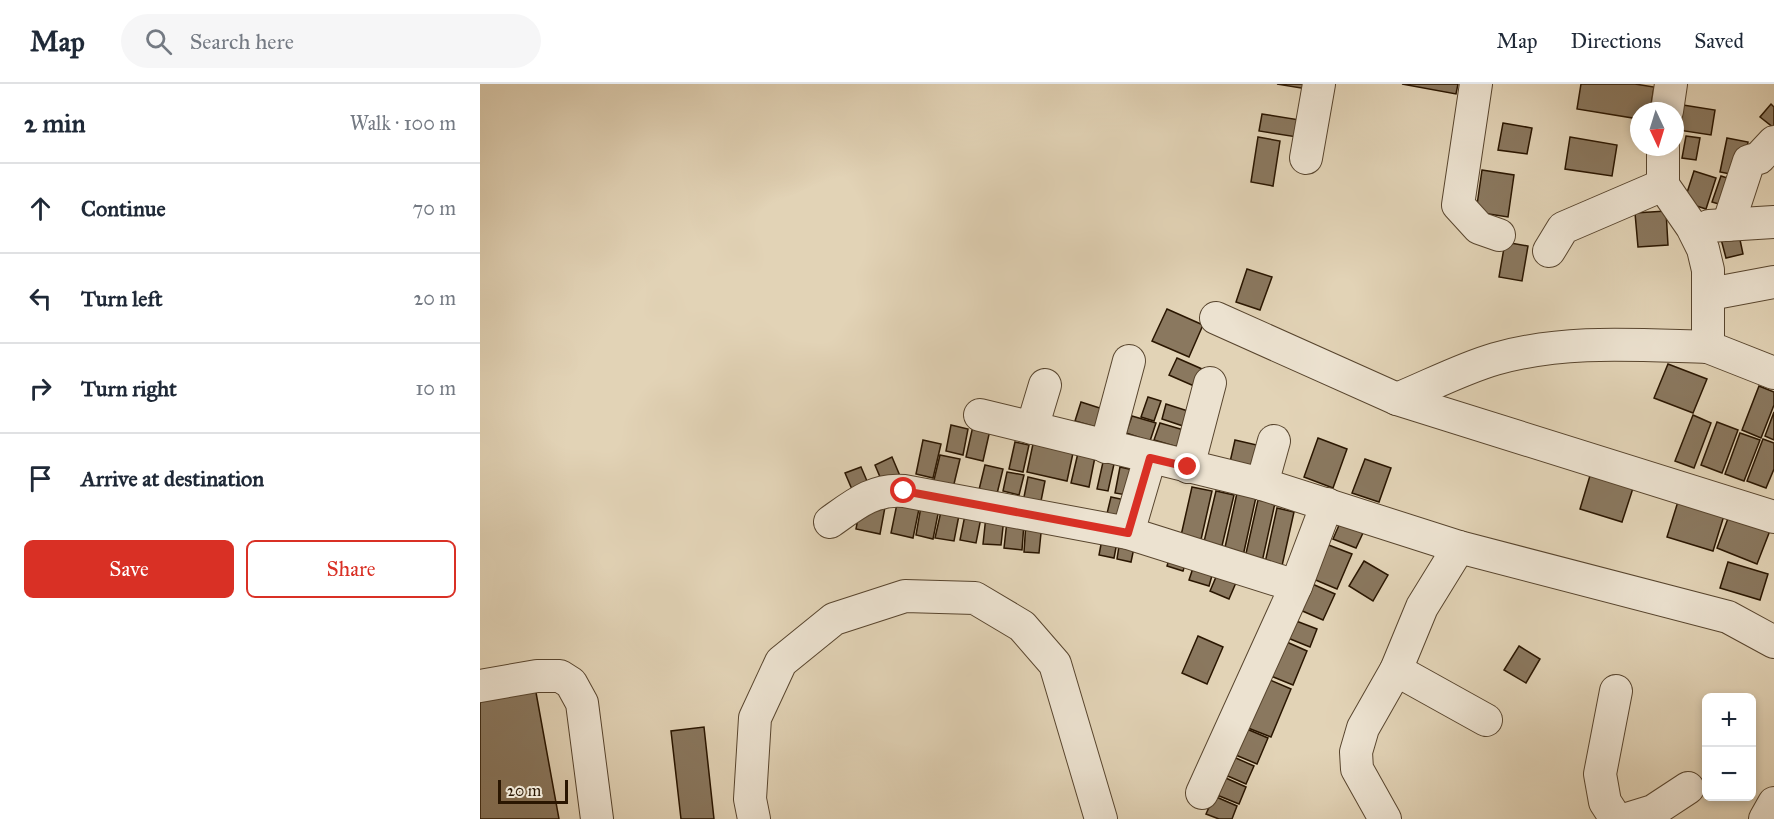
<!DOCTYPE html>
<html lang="en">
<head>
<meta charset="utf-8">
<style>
	:root { --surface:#fff; --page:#f6f6f7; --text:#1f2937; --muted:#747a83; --line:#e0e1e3; --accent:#d93025 }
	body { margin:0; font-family:"IM FELL Great Primer",serif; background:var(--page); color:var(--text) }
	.controls { position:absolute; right:18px; bottom:18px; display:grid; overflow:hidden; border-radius:9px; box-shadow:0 3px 9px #0003 }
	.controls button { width:54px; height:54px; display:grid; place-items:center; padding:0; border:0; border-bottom:2px solid var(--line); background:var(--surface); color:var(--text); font:30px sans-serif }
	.compass { position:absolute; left:1150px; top:18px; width:54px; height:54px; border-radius:50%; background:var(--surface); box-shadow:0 3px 9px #0003; rotate:176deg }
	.scale { position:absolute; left:18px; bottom:15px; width:70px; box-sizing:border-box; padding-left:6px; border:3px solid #2a1601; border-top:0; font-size:16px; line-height:21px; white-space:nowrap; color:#2a1601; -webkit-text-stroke:4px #ece2d0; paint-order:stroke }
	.stop { position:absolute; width:18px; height:18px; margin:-14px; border:4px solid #d93025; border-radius:50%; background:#fff }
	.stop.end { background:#d93025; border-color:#fff; box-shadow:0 2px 6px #0008 }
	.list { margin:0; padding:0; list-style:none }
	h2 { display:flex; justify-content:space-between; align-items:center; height:78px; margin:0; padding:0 24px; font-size:26px }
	h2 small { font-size:20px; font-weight:400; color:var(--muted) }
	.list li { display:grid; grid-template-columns:39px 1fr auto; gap:18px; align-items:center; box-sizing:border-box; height:90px; padding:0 24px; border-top:2px solid var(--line) }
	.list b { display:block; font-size:22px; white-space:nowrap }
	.list em { font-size:20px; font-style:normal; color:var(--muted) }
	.actions { display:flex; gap:12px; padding:18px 24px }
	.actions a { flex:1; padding:14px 0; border:2px solid var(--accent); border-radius:9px; text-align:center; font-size:21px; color:var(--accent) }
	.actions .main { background:var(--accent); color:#fff }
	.icon { flex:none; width:33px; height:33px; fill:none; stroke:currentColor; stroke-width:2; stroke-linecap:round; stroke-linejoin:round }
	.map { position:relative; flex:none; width:1294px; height:735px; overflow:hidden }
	header { display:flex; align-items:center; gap:36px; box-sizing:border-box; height:84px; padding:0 30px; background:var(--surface); border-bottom:2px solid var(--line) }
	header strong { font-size:28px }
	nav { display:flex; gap:33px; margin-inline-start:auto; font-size:21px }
	.search { width:420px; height:54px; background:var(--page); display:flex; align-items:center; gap:15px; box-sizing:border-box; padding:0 21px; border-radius:33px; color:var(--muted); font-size:22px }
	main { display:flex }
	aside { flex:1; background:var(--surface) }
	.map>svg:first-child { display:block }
	.building { fill:#8a785f; stroke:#2a1601; stroke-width:1.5 }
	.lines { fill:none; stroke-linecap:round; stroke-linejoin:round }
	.minor-casing { stroke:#58452e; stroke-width:34 }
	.minor { stroke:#ece2d0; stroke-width:32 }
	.route { stroke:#d93025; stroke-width:8 }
</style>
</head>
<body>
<header>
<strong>Map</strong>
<div class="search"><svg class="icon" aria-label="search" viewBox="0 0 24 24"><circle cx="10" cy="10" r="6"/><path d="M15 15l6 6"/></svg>Search here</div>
<nav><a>Map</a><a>Directions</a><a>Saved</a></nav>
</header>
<main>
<aside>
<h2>2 min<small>Walk · 100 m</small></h2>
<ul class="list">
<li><svg class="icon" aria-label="ahead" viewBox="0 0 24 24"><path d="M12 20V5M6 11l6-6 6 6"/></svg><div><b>Continue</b></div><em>70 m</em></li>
<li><svg class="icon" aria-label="left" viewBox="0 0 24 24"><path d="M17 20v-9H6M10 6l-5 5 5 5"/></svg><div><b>Turn left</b></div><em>20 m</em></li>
<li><svg class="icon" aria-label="right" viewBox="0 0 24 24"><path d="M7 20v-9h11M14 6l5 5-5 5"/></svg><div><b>Turn right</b></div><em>10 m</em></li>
<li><svg class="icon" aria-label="arrive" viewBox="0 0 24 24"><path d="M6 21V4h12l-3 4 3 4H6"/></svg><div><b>Arrive at destination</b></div></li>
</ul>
<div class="actions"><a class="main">Save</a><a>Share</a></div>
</aside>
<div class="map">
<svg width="1294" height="735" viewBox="0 0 1294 735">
	<rect width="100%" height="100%" fill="#e2d3b6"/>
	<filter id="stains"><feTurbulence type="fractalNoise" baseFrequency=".00333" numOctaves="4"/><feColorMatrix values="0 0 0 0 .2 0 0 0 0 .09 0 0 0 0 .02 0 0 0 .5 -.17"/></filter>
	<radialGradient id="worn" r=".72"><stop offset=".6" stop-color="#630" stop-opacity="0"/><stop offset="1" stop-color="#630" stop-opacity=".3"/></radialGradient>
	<g class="building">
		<path d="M797 0H834L833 6Z"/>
		<path d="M922 0H978L976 10Z"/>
		<path d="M1101 0H1155L1174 3 1170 27H1159V35L1097 25Z"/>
		<path d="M1291 20 1294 23V44L1280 33Z"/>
		<path d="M1203 21 1235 26 1231 51 1198 46Z"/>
		<path d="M782 30 820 36 817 53 779 47Z"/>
		<path d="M1023 39 1052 44 1047 70 1018 66Z"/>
		<path d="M1206 52 1220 54 1216 76 1202 74Z"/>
		<path d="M778 53 800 57 793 102 771 98Z"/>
		<path d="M1090 53 1137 61 1132 92 1085 85Z"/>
		<path d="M1247 54 1268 58 1261 92 1240 88Z"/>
		<path d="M1002 86 1034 91 1028 133 996 128Z"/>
		<path d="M1214 87 1236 94 1226 125 1204 118Z"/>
		<path d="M1241 92 1257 97 1249 123 1232 118Z"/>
		<path d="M1186 127 1188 161 1158 163 1155 129Z"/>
		<path d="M1259 151 1263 170 1246 174 1241 155Z"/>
		<path d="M1025 158 1048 162 1042 197 1019 193Z"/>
		<path d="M767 185 792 193 780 226 756 218Z"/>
		<path d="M687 225 723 241 709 273 672 257Z"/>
		<path d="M697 274 722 285 714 302 689 291Z"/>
		<path d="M1188 280 1227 295 1213 329 1174 314Z"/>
		<path d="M1279 302 1294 308V321L1281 354 1262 346Z"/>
		<path d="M668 313 681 317 674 337 661 333Z"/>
		<path d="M601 318 629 327 623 345 595 337Z"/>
		<path d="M686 320 711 328 706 343 682 335Z"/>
		<path d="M1294 328V356L1285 352Z"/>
		<path d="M1213 331 1231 339 1214 384 1195 377Z"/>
		<path d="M652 332 676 339 670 357 646 349Z"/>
		<path d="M1237 338 1258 346 1242 389 1221 381Z"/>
		<path d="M680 339 707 347 701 364 674 356Z"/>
		<path d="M471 341 488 345 483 371 466 367Z"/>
		<path d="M493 342 510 346 503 377 486 373Z"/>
		<path d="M1260 349 1280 356 1264 397 1245 390Z"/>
		<path d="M838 354 867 365 853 404 824 393Z"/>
		<path d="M1283 355 1294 359V385L1286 404 1267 397Z"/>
		<path d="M443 356 461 360 453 394 436 390Z"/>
		<path d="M755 356 781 362 776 384 750 378Z"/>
		<path d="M535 358 549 361 543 388 529 385Z"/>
		<path d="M553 360 593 369 587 397 547 388Z"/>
		<path d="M598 369 615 373 609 403 591 399Z"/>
		<path d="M460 371 480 375 473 404 453 400Z"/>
		<path d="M412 373 420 392 403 400 395 381Z"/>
		<path d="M885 375 911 384 899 418 872 409Z"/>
		<path d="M623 378 634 380 628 407 617 405Z"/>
		<path d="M505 381 523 385 515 418 497 414Z"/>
		<path d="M381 383 390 404 374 410 365 389Z"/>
		<path d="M640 383 658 387 652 412 635 409Z"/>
		<path d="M1112 385 1155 398 1142 438 1100 425Z"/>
		<path d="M527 388 544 391 539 411 523 407Z"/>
		<path d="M548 393 565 397 560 422 543 418Z"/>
		<path d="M712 403 732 407 720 460 700 456Z"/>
		<path d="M736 407 754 411 741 466 723 462Z"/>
		<path d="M757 409 776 413 763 472 744 468Z"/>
		<path d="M419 410 441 415 433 454 411 449Z"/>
		<path d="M1200 411 1246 425 1233 467 1187 453Z"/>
		<path d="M631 413 650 417 644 442 625 438Z"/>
		<path d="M778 416 795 419 782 478 765 474Z"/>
		<path d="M442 417 460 420 453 455 436 451Z"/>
		<path d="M381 418 405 423 400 450 376 445Z"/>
		<path d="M462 423 480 426 474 457 455 454Z"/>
		<path d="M797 424 814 428 802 482 785 479Z"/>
		<path d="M486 426 502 429 496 459 480 456Z"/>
		<path d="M1250 429 1291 444 1277 480 1237 464Z"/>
		<path d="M506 432 524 434 521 461 503 460Z"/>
		<path d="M527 437 544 439 542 466 524 464Z"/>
		<path d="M546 438 562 439 559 469 544 468Z"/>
		<path d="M860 439 883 449 876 464 853 455Z"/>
		<path d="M623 450 638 453 634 474 619 471Z"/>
		<path d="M640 456 655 459 651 478 637 475Z"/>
		<path d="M846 460 872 470 857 505 831 494Z"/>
		<path d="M692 466 708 471 703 487 687 482Z"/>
		<path d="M716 475 735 481 729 502 709 496Z"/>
		<path d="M884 477 908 491 893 517 869 502Z"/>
		<path d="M1248 478 1288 490 1280 516 1240 504Z"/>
		<path d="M739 486 758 494 749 515 730 507Z"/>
		<path d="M830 499 855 510 843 536 818 525Z"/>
		<path d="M811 535 837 545 830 563 803 552Z"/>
		<path d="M718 552 743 563 727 600 702 589Z"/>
		<path d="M800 555 827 567 813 601 786 590Z"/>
		<path d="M1039 562 1060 575 1046 599 1024 586Z"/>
		<path d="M783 593 811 605 791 653 763 642Z"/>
		<path d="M55 603 79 735H0V613Z"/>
		<path d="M224 643 234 735H201L191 647Z"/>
		<path d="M762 643 788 654 777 680 751 669Z"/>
		<path d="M749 671 774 682 766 700 741 689Z"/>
		<path d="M739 691 766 703 759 720 732 709Z"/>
		<path d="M734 712 757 722 752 735H739L726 730Z"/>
	</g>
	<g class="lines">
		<defs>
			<g id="minor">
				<path d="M996 0 978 121 999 144 1019 151"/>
				<path d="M1187 27 1191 0"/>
				<path d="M1183 63V101L1212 143 1223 165 1228 186V263L1294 289"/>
				<path d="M826 74 839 0"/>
				<path d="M1248 141 1269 77 1279 74 1294 58"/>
				<path d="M1229 142 1294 138"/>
				<path d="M1069 167 1083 144 1183 101"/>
				<path d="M1230 210 1294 198"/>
				<path d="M736 234 917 315 1294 433"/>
				<path d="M917 315C949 302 981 285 1015 275 1085 255 1156 261 1228 263"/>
				<path d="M500 331 782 400 979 463 1248 533 1294 558"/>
				<path d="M552 344 565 301"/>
				<path d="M626 363 649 277"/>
				<path d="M708 383 730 299"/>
				<path d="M782 400 794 357"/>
				<path d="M350 438C374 421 394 404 424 407L648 449 816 502"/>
				<path d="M648 449 670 374"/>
				<path d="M916 586 1006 636"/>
				<path d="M0 602 57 592H80L91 599 102 619 117 735"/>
				<path d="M1136 607 1120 690 1125 718 1136 735"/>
				<path d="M722 709 816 502 847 420"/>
				<path d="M274 735 270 715 275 634 301 578 354 535 425 512 495 514 542 542 575 580 621 735"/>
				<path d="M905 735 877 685 876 668 883 644 916 586 942 523 979 463"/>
				<path d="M1147 735 1173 727 1208 704"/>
				<path d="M1285 735 1294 719"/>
			</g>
		</defs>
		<use href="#minor" class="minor-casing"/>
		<use href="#minor" class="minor"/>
	</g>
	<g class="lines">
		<path class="route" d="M424 407 648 449 670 374 708 383"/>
	</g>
	<rect width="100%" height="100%" filter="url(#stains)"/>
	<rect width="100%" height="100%" fill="url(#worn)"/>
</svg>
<div class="controls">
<button>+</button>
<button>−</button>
</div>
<svg class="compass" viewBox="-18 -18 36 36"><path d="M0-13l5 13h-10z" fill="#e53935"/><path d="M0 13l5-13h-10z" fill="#747a83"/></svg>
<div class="scale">20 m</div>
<div class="stop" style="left:424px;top:407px"></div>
<div class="stop end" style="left:708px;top:383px"></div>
</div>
</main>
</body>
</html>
